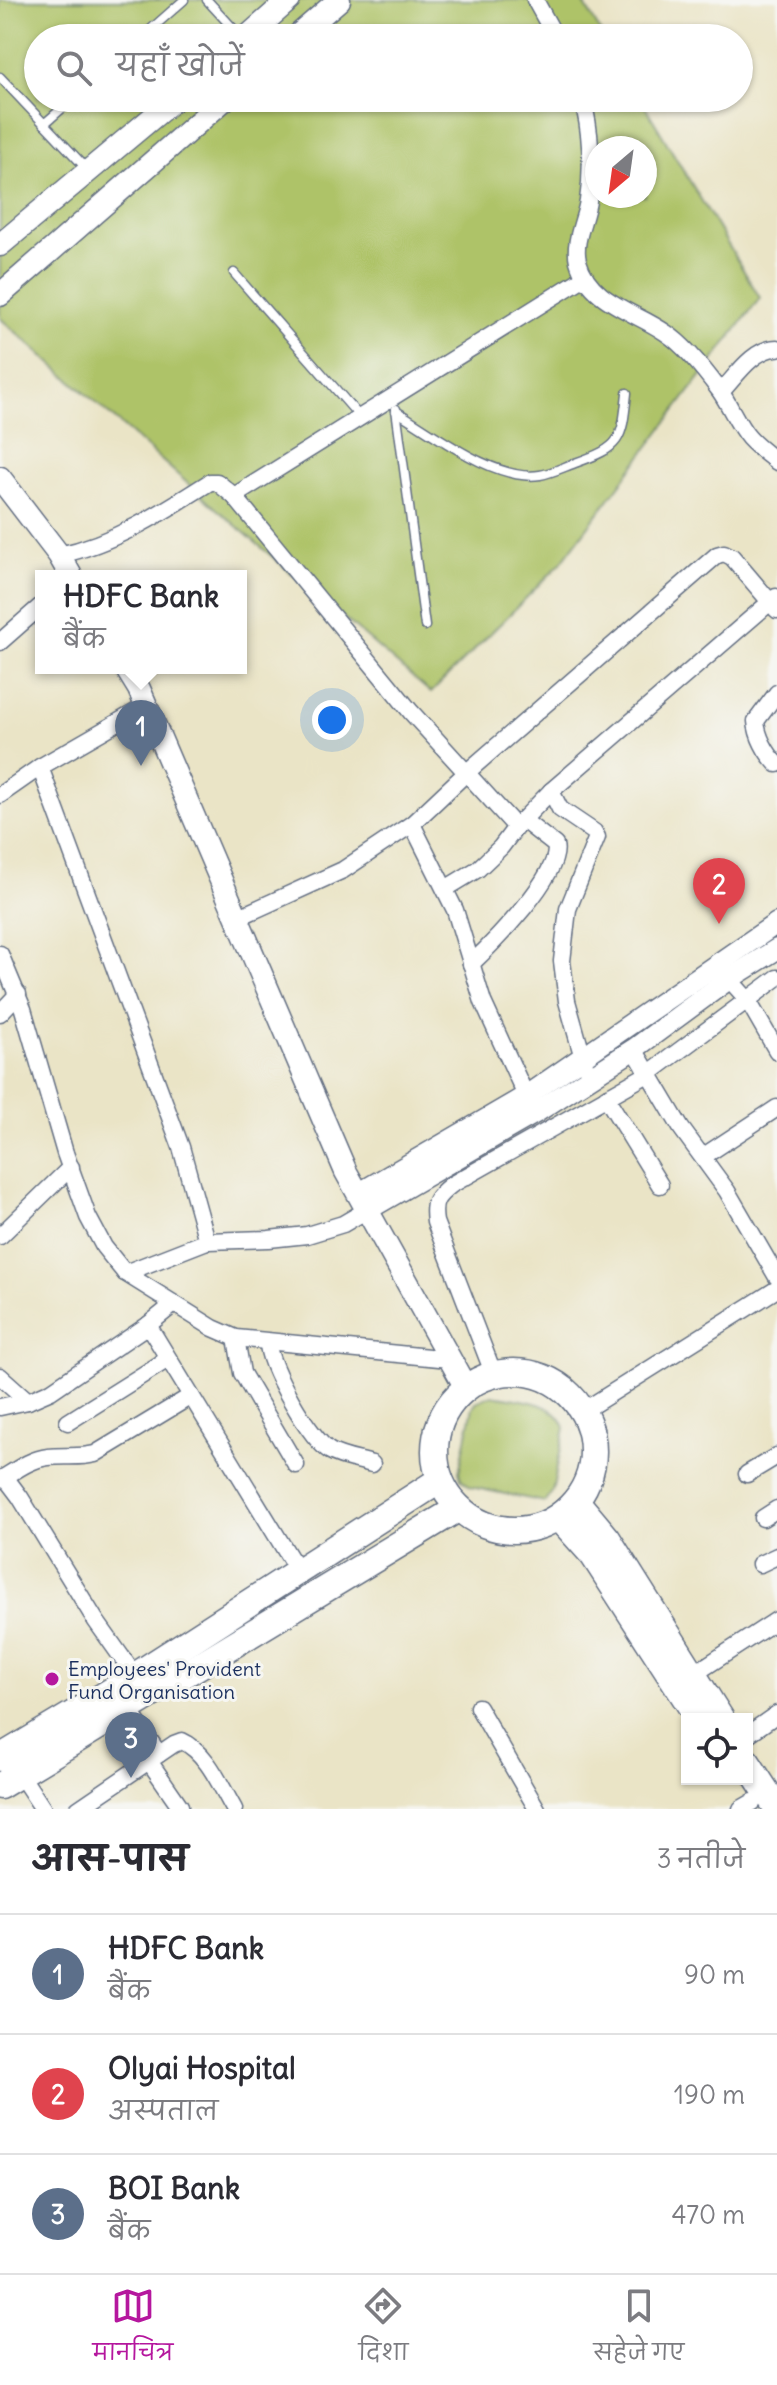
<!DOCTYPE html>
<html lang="hi">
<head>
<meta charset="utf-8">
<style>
	:root { --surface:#fff; --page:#f7f7f7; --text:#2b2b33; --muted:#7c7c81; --line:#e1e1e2; --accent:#b5179e }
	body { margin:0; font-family:Delius,"Playpen Sans Deva",sans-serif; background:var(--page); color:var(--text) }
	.controls { position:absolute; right:24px; bottom:24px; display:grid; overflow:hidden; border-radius:0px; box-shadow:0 2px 6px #0004 }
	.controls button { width:72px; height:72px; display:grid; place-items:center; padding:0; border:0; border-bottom:2px solid var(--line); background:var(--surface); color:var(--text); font:40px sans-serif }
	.compass { position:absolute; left:585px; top:136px; width:72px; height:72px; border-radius:50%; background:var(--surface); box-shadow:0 2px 6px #0004; rotate:209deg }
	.you { position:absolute; left:332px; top:720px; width:28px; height:28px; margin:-20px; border:6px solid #fff; border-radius:50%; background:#1a73e8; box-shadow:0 0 0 12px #1a73e833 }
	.badge { display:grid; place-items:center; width:52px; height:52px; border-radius:50%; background:var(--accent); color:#fff; font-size:26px; font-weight:700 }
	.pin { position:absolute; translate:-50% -66px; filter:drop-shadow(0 2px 4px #0008) }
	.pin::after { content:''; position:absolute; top:42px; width:28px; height:24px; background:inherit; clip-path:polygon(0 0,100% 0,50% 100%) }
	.popup { position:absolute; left:35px; top:570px; width:212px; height:104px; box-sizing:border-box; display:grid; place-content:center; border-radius:0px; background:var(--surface); filter:drop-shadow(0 2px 6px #0005); font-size:26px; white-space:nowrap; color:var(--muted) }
	.popup b { font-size:30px; color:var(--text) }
	.popup::after { content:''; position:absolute; left:50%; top:100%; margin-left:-16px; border:16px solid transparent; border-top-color:var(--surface) }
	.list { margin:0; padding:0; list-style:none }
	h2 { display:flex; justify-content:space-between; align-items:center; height:104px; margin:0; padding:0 32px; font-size:34px }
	h2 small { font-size:26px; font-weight:400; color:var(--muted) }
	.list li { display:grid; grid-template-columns:52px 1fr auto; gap:24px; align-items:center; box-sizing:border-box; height:120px; padding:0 32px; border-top:2px solid var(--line) }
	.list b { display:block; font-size:30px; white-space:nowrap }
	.list p { margin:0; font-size:26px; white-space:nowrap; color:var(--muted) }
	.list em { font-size:26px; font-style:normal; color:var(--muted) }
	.icon { flex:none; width:44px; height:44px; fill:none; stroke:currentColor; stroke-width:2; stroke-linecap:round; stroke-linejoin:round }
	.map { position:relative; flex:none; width:777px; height:1809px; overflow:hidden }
	.search { position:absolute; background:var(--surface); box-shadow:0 2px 6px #0004; left:24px; right:24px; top:24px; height:88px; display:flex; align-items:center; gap:20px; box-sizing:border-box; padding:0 28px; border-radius:44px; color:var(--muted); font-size:30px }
	.sheet { height:464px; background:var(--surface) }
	nav { display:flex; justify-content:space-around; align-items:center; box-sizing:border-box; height:112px; border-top:2px solid var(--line); background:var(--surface); font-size:22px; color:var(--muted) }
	nav a { display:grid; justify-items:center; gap:4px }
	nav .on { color:var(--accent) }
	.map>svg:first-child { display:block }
	.green { fill:#aec367; stroke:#647962; stroke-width:2; fill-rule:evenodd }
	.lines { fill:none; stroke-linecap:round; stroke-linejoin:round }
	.service-casing { stroke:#636e82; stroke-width:11 }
	.minor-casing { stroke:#636e82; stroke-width:19 }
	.tertiary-casing { stroke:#636e82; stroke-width:23 }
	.secondary-casing { stroke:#636e82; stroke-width:25 }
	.primary-casing { stroke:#636e82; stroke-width:29 }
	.service { stroke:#fff; stroke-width:8 }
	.minor { stroke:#fff; stroke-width:16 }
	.tertiary { stroke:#fff; stroke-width:20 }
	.secondary { stroke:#fff; stroke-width:22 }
	.primary { stroke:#fff; stroke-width:26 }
	.poi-dot { fill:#b5179e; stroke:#f6f6f2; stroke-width:3 }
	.labels { text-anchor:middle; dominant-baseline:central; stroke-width:6; stroke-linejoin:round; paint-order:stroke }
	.poi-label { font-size:20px; fill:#1b2f5e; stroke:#f6f6f2; text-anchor:start }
</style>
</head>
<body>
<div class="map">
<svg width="777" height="1809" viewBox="0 0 777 1809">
	<rect width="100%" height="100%" fill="#f6f6f2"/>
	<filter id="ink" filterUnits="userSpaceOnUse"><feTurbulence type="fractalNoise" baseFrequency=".0125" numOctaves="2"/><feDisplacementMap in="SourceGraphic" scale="16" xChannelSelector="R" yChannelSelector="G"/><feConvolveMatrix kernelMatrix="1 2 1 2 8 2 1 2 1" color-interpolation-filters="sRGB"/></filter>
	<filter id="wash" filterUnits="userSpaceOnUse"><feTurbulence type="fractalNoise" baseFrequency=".006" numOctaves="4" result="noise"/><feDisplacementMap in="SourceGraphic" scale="32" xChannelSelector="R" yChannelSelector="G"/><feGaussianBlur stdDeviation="1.8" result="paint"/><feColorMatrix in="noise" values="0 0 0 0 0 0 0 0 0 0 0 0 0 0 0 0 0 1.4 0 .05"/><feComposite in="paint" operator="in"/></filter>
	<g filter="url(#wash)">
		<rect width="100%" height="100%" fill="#eae4c6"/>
		<g class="green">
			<path d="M0 0H582L604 38H38V98H640L760 298 560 564 431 693 211 504 0 318ZM597 148H645V196H597Z"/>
			<path d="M492 1395C518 1400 556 1400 565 1428L552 1492 545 1502 471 1487 461 1479 459 1472 473 1407 476 1402Z"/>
		</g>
	</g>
	<g filter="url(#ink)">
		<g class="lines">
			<defs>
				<g id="service">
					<path d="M207 0 242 38"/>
					<path d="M141 38 184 0"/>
					<path d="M0 77 86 168"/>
					<path d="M44 124 74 98"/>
					<path d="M234 273 360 417"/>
					<path d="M396 409 425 626"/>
					<path d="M396 411C433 433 495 482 540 475 552 473 564 467 575 463 622 447 622 440 627 393"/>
				</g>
				<g id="minor">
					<path d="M535 0 556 38"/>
					<path d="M582 98C591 129 593 169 588 201 585 220 573 242 578 261 590 303 635 311 666 333 686 346 706 372 720 391 731 407 737 424 749 438 757 447 768 455 777 462"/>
					<path d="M721 392C736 376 754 348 777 348"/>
					<path d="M234 496 585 277"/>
					<path d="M59 555C115 543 163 512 210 482H217L234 496 411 712 516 827"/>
					<path d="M0 642 41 606"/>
					<path d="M777 693 756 721C757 736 766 753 777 764"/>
					<path d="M40 767 181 1147 207 1241"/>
					<path d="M551 791 560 809 594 832 597 837 568 909 562 961 567 1001 585 1065"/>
					<path d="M0 795 40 767 146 706"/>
					<path d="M412 824 455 910 483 1002 526 1096"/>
					<path d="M445 889 478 869 501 847 516 827 551 791 776 597"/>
					<path d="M237 918 343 870 412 824 466 773 717 555 724 553 732 557 777 610"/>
					<path d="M0 954 23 1009 65 1153 88 1217 104 1247 125 1273 213 1328 236 1338 449 1359"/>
					<path d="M471 964C491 945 564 872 555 845L523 820"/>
					<path d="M729 979 747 999 777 1051"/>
					<path d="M0 1013 18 994"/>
					<path d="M634 1049 681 1128 727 1191 777 1277"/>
					<path d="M606 1097 660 1185"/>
					<path d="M704 1156 777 1108"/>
					<path d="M0 1236 71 1167"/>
					<path d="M125 1273 207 1241 269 1239 307 1235 343 1224 367 1210"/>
					<path d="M148 1325 298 1571"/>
					<path d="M236 1338 242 1373 296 1465"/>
					<path d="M268 1343C268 1366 310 1439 330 1451 342 1458 359 1460 372 1464"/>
					<path d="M494 1375 435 1222C432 1202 436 1197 451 1185L648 1074 777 978"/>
					<path d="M0 1376 28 1401"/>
					<path d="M0 1407 28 1401 51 1391 148 1325 174 1304"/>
					<path d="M583 1411 777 1289"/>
					<path d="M68 1422 168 1359"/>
					<path d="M747 1474 777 1456"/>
					<path d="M5 1477 20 1497 96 1621 135 1676"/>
					<path d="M0 1480C15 1471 30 1459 48 1457 64 1455 80 1458 95 1454L191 1396"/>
					<path d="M763 1518 777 1509"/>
					<path d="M760 1564 777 1556"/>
					<path d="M694 1674 777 1620"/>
					<path d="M478 1707 537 1809"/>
					<path d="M128 1709 159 1754"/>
					<path d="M747 1735 777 1714"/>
					<path d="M149 1761 180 1806"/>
					<path d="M20 1774 43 1809"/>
					<path d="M78 1809 174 1744 182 1741C207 1752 221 1787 234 1809"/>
					<path d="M741 1809 753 1802"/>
				</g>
				<g id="tertiary">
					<path d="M358 1194 526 1096 777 923"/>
					<path d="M367 1210 535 1113 634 1049 729 979 777 949"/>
				</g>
				<g id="secondary">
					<path d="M246 38 289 0"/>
					<path d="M295 38 339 0"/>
					<path d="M0 245 176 98"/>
					<path d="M0 295 226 98"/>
					<path d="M0 478 59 555 71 576"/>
					<path d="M126 668 139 689 346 1172 466 1388"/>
				</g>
				<g id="primary">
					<circle cx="514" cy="1451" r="79"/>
					<path d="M576 1501 607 1538 721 1719"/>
					<path d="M559 1517 593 1555 699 1719"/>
					<path d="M0 1758 115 1689 440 1480"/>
					<path d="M747 1762 777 1808"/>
					<path d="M0 1786 459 1508"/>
				</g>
			</defs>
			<use href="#service" class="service-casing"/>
			<use href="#minor" class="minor-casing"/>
			<use href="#tertiary" class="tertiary-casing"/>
			<use href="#secondary" class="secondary-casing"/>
			<use href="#primary" class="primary-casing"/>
			<use href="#service" class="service"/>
			<use href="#minor" class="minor"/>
			<use href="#tertiary" class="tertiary"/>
			<use href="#secondary" class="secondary"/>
			<use href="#primary" class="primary"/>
		</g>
	</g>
	<circle class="poi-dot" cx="52" cy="1679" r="8"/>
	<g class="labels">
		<g class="poi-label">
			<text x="68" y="1668">Employees' Provident<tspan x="68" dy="23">Fund Organisation</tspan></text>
		</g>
	</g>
</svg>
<div class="controls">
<button><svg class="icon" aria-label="locate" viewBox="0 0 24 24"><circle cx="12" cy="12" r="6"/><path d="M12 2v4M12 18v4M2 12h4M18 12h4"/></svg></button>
</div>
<svg class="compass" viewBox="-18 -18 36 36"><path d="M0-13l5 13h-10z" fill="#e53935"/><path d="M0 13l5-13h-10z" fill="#7c7c81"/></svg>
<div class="you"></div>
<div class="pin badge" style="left:141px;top:766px;background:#5c6f8a">1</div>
<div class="popup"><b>HDFC Bank</b>बैंक</div>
<div class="pin badge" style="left:719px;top:924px;background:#e0444e">2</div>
<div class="pin badge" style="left:131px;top:1778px;background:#5c6f8a">3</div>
<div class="search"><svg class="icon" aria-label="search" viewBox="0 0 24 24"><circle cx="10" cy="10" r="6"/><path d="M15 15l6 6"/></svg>यहाँ खोजें</div>
</div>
<section class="sheet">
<h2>आस-पास<small>3 नतीजे</small></h2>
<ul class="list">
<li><span class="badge" style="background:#5c6f8a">1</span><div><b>HDFC Bank</b><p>बैंक</p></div><em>90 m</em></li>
<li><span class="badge" style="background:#e0444e">2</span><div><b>Olyai Hospital</b><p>अस्पताल</p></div><em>190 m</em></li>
<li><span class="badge" style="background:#5c6f8a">3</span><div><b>BOI Bank</b><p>बैंक</p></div><em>470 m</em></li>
</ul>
</section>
<nav>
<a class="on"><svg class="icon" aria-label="map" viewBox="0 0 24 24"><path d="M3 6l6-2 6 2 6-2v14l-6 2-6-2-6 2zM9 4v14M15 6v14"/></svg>मानचित्र</a>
<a><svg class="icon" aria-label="directions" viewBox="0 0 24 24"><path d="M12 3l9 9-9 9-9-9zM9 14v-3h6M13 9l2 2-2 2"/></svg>दिशा</a>
<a><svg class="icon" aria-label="saved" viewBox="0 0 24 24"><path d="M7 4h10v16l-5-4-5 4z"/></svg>सहेजे गए</a>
</nav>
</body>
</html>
